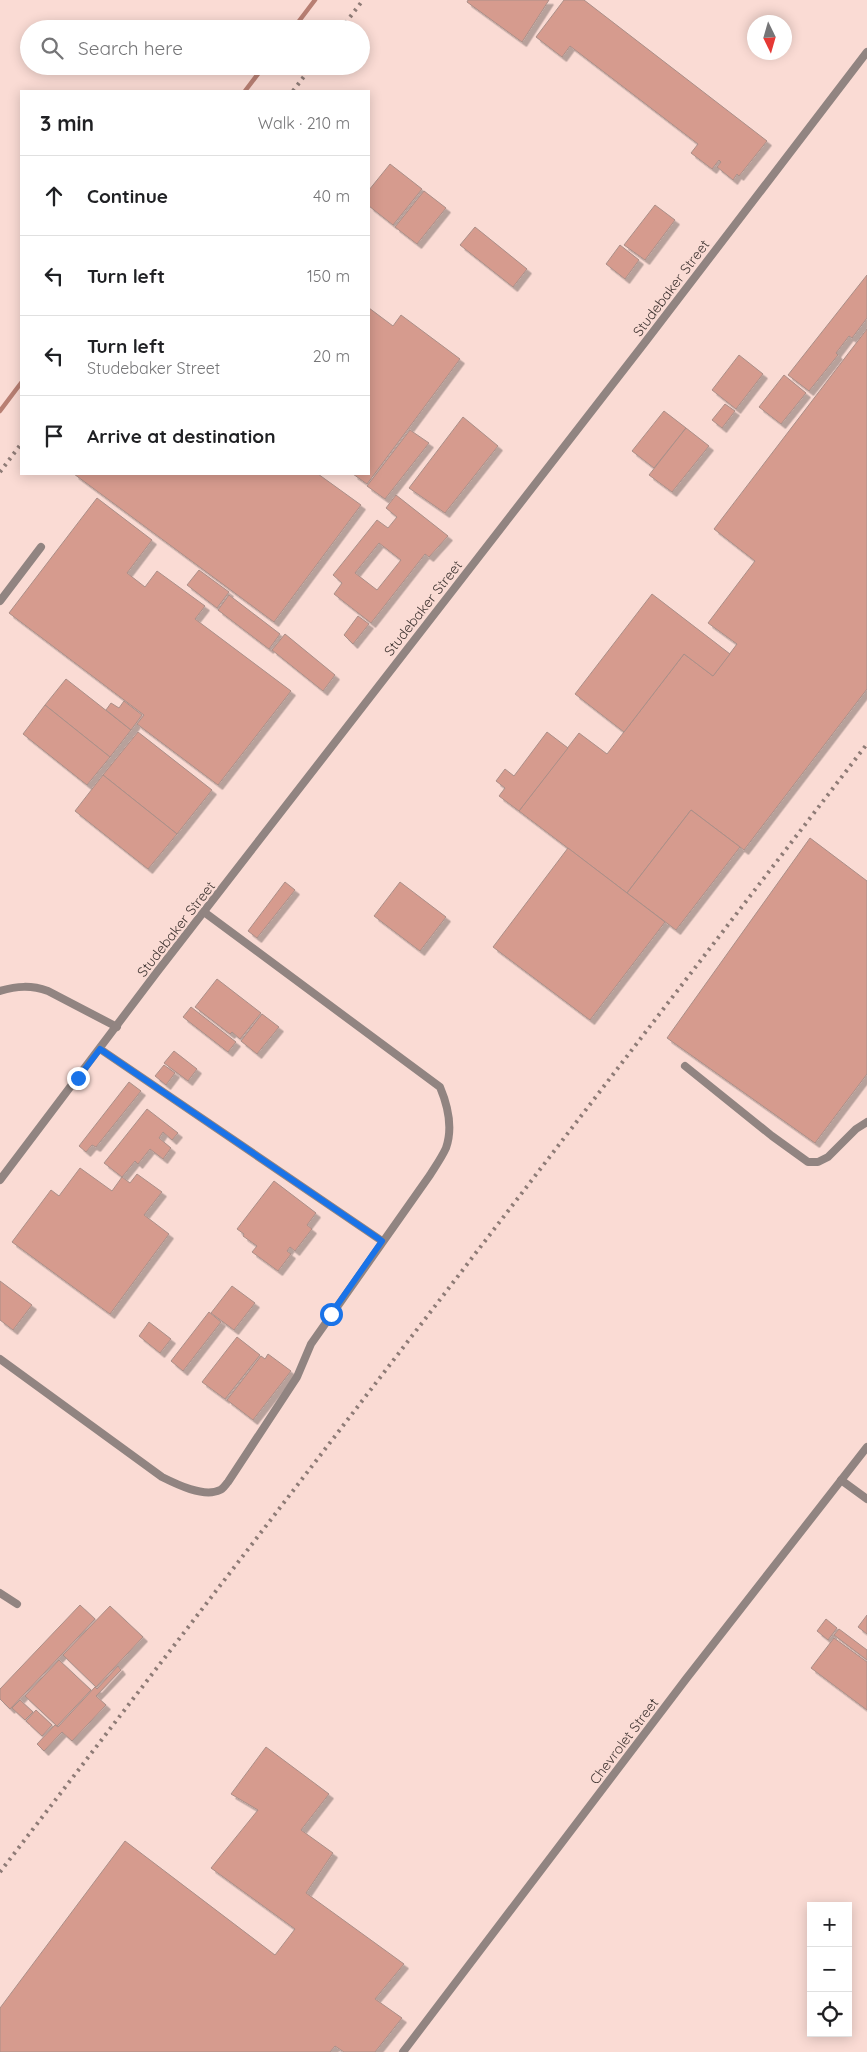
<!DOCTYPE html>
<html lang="en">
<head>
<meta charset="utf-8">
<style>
	:root { --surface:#fff; --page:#f2f2f2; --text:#202124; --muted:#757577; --line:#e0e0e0 }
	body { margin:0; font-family:Quicksand,sans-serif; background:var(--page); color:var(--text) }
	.controls { position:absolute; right:15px; bottom:15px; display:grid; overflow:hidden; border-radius:0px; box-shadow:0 2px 12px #0003 }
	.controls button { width:45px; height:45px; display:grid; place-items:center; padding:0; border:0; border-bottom:1px solid var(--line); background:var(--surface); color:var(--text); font:25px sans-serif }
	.compass { position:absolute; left:747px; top:15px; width:45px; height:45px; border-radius:50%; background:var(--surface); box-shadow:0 2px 12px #0003; rotate:175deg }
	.stop { position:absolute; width:15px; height:15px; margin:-11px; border:4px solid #1a73e8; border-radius:50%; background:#fff }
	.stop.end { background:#1a73e8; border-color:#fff; box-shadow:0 1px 5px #0008 }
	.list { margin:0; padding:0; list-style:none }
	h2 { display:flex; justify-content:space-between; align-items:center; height:65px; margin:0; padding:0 20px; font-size:21px }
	h2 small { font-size:16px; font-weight:400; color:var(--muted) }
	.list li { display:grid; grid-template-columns:32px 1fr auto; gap:15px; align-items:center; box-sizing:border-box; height:80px; padding:0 20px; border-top:1px solid var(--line) }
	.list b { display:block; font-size:19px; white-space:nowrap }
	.list p { margin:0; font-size:16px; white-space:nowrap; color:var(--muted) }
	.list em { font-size:16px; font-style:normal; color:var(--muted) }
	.icon { flex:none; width:28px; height:28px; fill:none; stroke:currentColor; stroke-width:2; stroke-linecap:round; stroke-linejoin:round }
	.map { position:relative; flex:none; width:867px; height:2052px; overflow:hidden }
	.search { position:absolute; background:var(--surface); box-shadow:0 2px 12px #0003; left:20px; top:20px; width:350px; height:55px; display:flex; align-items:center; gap:12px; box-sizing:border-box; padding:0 18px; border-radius:28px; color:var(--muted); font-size:19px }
	.panel { position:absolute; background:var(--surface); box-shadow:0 2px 12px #0003; left:20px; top:90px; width:350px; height:385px; border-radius:0px }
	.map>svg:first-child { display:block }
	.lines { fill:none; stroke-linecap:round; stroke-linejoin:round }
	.stream { stroke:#b87f73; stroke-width:4.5 }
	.building { fill:#d69b8e; stroke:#ab8f88; fill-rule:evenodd; filter:url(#shadow) }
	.service { stroke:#918481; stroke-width:8 }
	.rail { stroke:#8e7b76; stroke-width:4; stroke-dasharray:2.5 5; stroke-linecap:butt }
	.route { stroke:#1a73e8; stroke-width:6 }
	.labels { text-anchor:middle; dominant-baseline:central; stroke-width:4.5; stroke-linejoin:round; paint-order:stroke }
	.street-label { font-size:14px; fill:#413633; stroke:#fadbd4 }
</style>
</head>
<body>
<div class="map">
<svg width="867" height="2052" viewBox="0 0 867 2052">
	<defs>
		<filter id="shadow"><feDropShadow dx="4.5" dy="4.5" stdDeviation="0" flood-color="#0004"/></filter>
	</defs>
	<rect width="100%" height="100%" fill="#fadbd4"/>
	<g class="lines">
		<g class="stream">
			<path d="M293 29 315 0"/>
			<path d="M245 91 264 66"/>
			<path d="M0 411 21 383"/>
		</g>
	</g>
	<g class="building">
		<path d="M468 0H549L522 42 467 2Z"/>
		<path d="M564 0H584L767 141 739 176 737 174 733 180 717 167 721 162 719 160 712 169 691 153 698 144 570 46 562 57 536 37Z"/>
		<path d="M390 164 422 189 393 225 369 206V190Z"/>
		<path d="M424 191 446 208 417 244 395 227Z"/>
		<path d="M655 205 675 220 645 260 624 245Z"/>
		<path d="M475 227 527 269 513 287 460 245Z"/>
		<path d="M620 245 639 260 625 279 606 264Z"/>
		<path d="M867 275V318L852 338 849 336 836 353 838 355 809 391 788 375Z"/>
		<path d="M369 308 393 326 401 315 460 359 367 484 353 474H369Z"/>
		<path d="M867 329V689L744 850 691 810 627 893 519 811 579 733 607 754 684 654 713 676 737 644 708 623 755 561 714 529Z"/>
		<path d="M739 355 763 374 736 409 712 390Z"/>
		<path d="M784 375 806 393 781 424 759 407Z"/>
		<path d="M725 404 735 411 722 428 712 420Z"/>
		<path d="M664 411 686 428 654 468 632 451Z"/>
		<path d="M463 417 498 446 445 513 409 488Z"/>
		<path d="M686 428 709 446 672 492 649 475Z"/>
		<path d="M410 430 429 443 385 499 367 486Z"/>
		<path d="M74 474H318L361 505 274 622Z"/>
		<path d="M396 495 448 536 429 557 425 554 371 623 334 594 342 583 333 575 377 520 388 528 397 517 386 508ZM379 543 401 560 377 590 355 573Z"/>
		<path d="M97 498 152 540 127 573 145 587 157 571 205 606 195 619 291 691 218 785 137 724 144 715 9 613Z"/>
		<path d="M199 570 229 592 217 608 187 585Z"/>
		<path d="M652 594 730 654 713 676 684 654 624 732 575 694Z"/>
		<path d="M229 595 280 634 269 649 218 610Z"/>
		<path d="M358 616 369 624 353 644 344 635Z"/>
		<path d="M285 634 335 675 323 691 272 650Z"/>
		<path d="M66 679 131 730 110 757 45 705Z"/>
		<path d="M124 701 142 715 131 730 106 710 111 703 119 708Z"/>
		<path d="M45 705 110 757 87 785 23 734Z"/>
		<path d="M138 732 212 790 177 834 103 775Z"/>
		<path d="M547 732 568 748 519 811 499 796 505 788 496 781 505 769 514 776Z"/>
		<path d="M103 775 177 834 148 869 75 811Z"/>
		<path d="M691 810 740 847 676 930 627 893Z"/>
		<path d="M810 838 867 881V1074L815 1143 667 1038Z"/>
		<path d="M568 848 665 922 590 1020 493 947Z"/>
		<path d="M285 882 295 890 257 938 248 931Z"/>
		<path d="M400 882 446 917 420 951 374 916Z"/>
		<path d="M217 979 261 1013 240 1039 232 1032 230 1034 195 1007Z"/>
		<path d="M191 1007 236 1042 228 1052 183 1017Z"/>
		<path d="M262 1014 279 1027 257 1054 241 1041Z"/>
		<path d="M174 1051 197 1069 188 1081 164 1063Z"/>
		<path d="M164 1065 175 1073 166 1085 155 1076Z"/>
		<path d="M129 1082 141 1091 96 1147 92 1145 86 1152 79 1146Z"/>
		<path d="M147 1109 178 1133 172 1140 163 1132 159 1138 171 1148 163 1159 150 1149 138 1164 135 1161 122 1177 104 1163Z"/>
		<path d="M80 1168 112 1191 122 1177 130 1183 137 1174 162 1192 144 1215 169 1234 110 1314 12 1242 51 1190 59 1196Z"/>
		<path d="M274 1181 316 1213 307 1225 312 1229 295 1251 290 1247 287 1251 291 1254 278 1271 252 1252 257 1246 243 1236 244 1234 237 1229Z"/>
		<path d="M0 1281 32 1305 13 1330 0 1320Z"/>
		<path d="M232 1286 255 1303 234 1330 211 1313Z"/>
		<path d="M209 1312 221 1322 183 1371 171 1361Z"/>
		<path d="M149 1322 171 1339 160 1353 139 1336Z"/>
		<path d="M237 1337 260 1355 225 1399 202 1382Z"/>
		<path d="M268 1354 291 1371 253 1420 227 1400 261 1356 265 1359Z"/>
		<path d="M80 1605 95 1619 10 1709 0 1699V1689Z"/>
		<path d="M110 1606 143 1637 96 1687 63 1655Z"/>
		<path d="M867 1615V1634L858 1627Z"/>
		<path d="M826 1619 837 1628 828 1640 817 1631Z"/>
		<path d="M839 1629 867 1650V1660L834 1635Z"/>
		<path d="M834 1638 867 1662V1710L811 1668Z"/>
		<path d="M59 1660 91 1690 57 1726 25 1696Z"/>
		<path d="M118 1666 121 1670 96 1696 106 1705 72 1741 62 1732 44 1751 37 1744 55 1725 58 1727 95 1687 97 1689Z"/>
		<path d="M20 1700 33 1712 25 1720 12 1708Z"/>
		<path d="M36 1710 52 1725 42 1736 26 1721Z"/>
		<path d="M266 1747 329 1794 301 1830 333 1853 306 1893 404 1964 375 1999 402 2018 375 2052H344L335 2046 330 2052H0V2008L125 1841 275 1955 295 1929 211 1868 258 1810 231 1794Z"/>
	</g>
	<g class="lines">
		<g class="service">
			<path d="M0 601 41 547"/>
			<path d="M0 991C17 986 31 985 48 991L117 1027"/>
			<path d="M100 1049 382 1241"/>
			<path d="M685 1066 772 1136 808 1162H818L828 1157 856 1129 867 1122"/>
			<path d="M0 1180 157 972 646 341 867 52"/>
			<path d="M0 1359 162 1477C176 1484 204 1498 220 1490 223 1489 226 1484 228 1482L297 1377 311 1344 430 1175C435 1167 442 1157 446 1148 453 1128 448 1106 440 1087L204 912"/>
			<path d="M841 1480 867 1499"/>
			<path d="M0 1593 17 1604"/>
			<path d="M403 2052 686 1679 867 1447"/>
		</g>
		<g class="rail">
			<path d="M341 29 363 0"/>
			<path d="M293 91 312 66"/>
			<path d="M0 472 21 444"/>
			<path d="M0 1872 867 744"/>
		</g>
	</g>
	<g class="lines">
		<path class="route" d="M78 1078 100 1049 382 1241 331 1314"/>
	</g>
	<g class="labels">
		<g class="street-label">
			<text transform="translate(671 288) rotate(-53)">Studebaker Street</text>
			<text transform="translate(423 608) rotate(-52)">Studebaker Street</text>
			<text transform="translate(176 929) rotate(-52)">Studebaker Street</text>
			<text transform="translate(624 1741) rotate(-53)">Chevrolet Street</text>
		</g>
	</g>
</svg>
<div class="controls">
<button>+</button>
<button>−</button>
<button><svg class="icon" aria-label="locate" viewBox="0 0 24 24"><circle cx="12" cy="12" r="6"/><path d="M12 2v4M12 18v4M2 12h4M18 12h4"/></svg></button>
</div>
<svg class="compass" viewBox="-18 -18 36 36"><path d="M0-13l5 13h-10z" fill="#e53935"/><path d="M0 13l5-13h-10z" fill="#757577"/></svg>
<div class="stop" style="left:331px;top:1314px"></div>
<div class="stop end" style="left:78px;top:1078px"></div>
<div class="search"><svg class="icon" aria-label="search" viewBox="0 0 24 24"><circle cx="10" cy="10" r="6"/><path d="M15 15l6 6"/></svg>Search here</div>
<section class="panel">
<h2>3 min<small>Walk · 210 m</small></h2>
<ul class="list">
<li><svg class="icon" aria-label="ahead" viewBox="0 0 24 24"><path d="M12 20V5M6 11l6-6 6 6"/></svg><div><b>Continue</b></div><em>40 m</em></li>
<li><svg class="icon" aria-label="left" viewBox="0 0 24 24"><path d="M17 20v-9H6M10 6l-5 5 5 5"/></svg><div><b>Turn left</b></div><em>150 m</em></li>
<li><svg class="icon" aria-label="left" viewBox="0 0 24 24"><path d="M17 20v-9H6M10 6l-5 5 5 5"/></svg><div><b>Turn left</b><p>Studebaker Street</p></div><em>20 m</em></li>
<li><svg class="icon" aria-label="arrive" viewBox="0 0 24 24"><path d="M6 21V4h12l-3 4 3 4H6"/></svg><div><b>Arrive at destination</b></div></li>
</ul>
</section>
</div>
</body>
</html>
